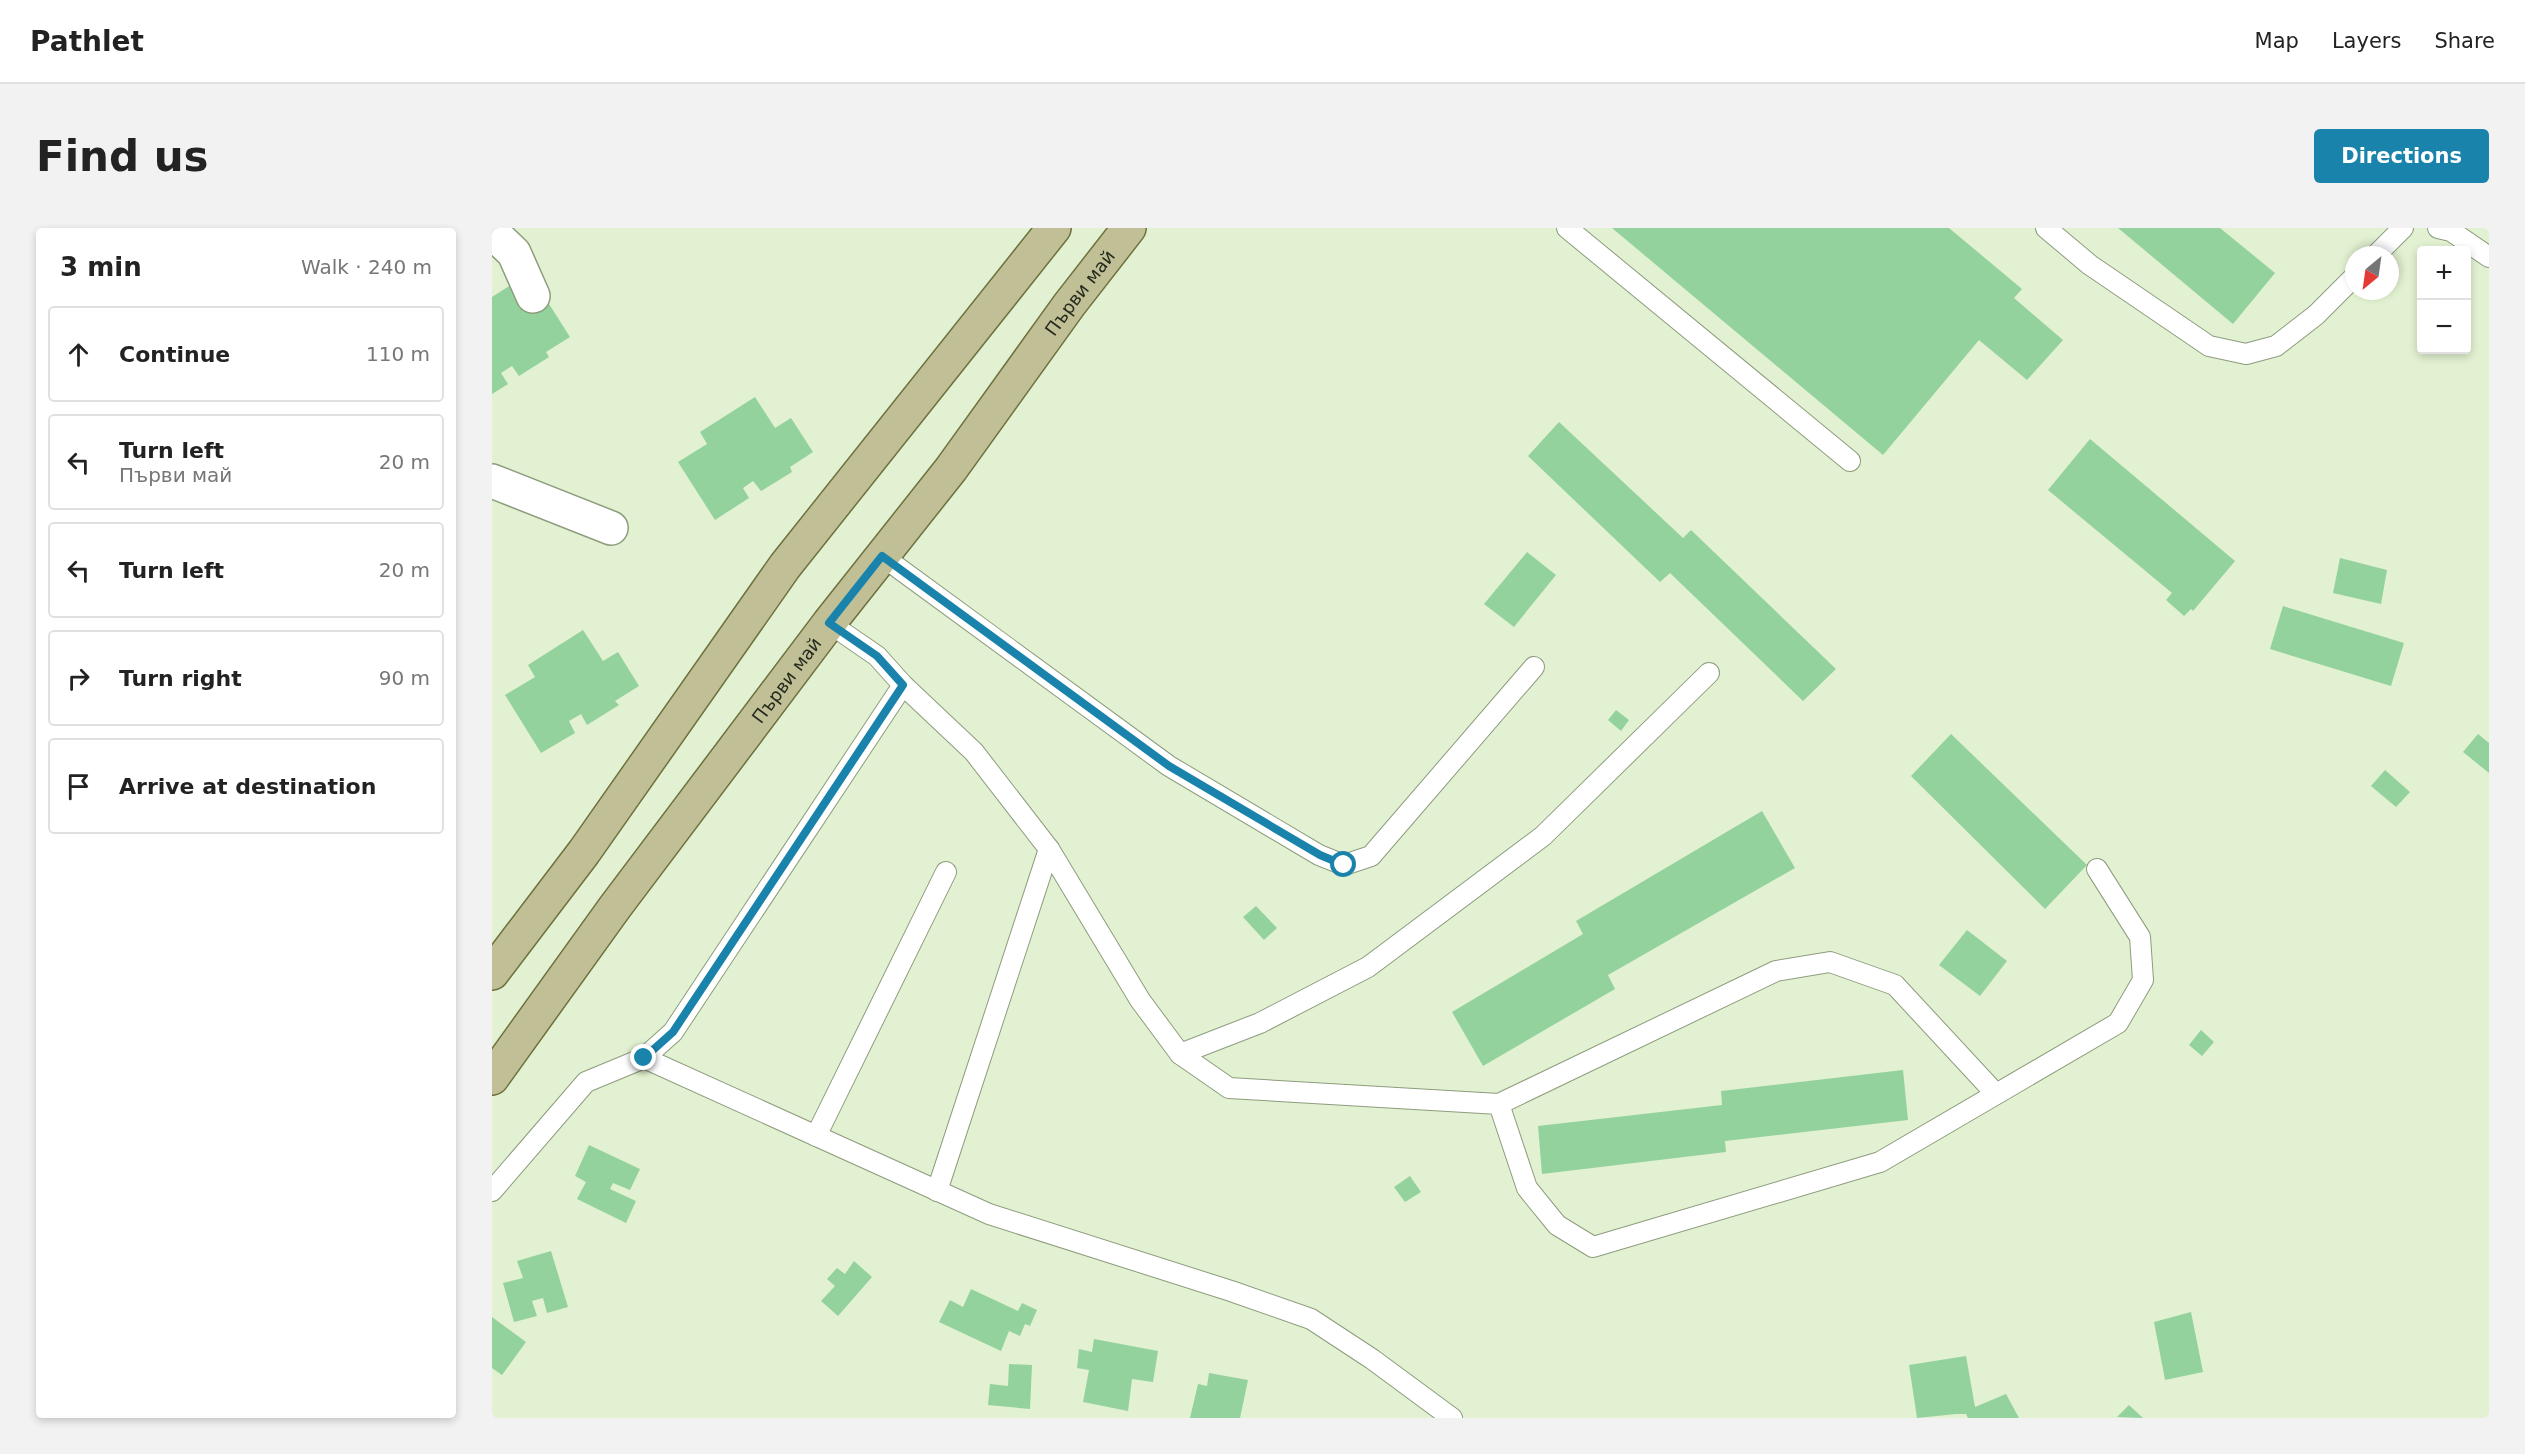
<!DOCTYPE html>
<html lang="en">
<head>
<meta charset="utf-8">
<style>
	:root { --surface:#fff; --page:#f2f2f2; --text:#222; --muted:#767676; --line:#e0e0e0; --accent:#1983ac }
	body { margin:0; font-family:"DejaVu Sans",sans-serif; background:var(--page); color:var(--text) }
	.controls { position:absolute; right:18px; top:18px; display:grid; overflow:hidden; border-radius:6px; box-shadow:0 3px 9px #0003 }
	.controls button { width:54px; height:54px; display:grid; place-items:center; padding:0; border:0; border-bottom:2px solid var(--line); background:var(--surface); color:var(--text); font:30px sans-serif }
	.compass { position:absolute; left:1853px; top:18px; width:54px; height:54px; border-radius:50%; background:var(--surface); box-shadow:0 3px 9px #0003; rotate:209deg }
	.stop { position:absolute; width:18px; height:18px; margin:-14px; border:4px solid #1983ac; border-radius:50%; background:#fff }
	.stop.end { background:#1983ac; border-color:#fff; box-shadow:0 2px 6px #0008 }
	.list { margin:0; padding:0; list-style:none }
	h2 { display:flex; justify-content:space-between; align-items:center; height:78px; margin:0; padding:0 24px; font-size:26px }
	h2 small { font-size:20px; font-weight:400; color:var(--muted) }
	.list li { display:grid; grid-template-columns:39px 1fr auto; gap:18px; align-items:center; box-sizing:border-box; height:96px; margin:0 12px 12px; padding:0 12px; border:2px solid var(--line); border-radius:6px }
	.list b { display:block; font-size:22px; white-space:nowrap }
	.list p { margin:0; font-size:20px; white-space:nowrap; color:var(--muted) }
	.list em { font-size:20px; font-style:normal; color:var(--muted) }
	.icon { flex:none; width:33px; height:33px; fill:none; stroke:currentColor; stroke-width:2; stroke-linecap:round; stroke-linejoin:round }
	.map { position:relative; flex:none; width:1997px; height:1190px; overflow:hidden; border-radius:6px }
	header { display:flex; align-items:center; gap:36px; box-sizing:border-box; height:84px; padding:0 30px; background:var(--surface); border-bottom:2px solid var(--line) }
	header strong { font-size:28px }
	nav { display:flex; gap:33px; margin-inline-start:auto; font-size:21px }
	.intro { display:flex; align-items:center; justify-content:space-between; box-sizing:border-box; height:144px; padding:0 36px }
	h1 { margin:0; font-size:42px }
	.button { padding:15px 27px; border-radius:6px; background:var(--accent); color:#fff; font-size:21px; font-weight:700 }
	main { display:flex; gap:36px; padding:0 36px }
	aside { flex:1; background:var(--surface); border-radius:6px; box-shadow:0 3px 9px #0003 }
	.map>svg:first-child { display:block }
	.building { fill:#93d29d }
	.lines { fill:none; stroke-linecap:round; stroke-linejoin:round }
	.service-casing { stroke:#8e9c7e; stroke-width:22 }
	.minor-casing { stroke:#8e9c7e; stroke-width:36 }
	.primary-casing { stroke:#6e703e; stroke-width:36 }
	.service { stroke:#fff; stroke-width:20 }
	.minor { stroke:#fff; stroke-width:33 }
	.primary { stroke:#c0bf95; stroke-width:33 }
	.route { stroke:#1983ac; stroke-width:8 }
	.labels { text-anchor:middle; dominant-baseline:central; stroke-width:4.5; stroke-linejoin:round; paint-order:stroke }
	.street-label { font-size:18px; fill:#252a1e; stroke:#fff }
</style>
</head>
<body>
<header>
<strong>Pathlet</strong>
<nav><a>Map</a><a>Layers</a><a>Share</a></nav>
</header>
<div class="intro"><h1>Find us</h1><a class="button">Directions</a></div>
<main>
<aside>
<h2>3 min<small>Walk · 240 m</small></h2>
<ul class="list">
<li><svg class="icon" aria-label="ahead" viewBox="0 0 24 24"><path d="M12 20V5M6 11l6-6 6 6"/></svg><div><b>Continue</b></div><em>110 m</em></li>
<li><svg class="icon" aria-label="left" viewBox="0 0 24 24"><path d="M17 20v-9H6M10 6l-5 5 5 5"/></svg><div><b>Turn left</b><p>Първи май</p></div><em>20 m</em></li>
<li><svg class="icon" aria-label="left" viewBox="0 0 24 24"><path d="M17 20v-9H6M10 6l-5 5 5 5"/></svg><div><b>Turn left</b></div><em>20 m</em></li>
<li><svg class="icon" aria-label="right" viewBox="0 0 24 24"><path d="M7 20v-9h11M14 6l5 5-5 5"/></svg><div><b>Turn right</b></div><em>90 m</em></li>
<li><svg class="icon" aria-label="arrive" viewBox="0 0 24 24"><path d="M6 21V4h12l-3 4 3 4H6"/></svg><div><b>Arrive at destination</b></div></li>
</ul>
</aside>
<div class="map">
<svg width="1997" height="1190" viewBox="0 0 1997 1190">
	<rect width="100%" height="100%" fill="#e2f1d1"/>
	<g class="building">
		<path d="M1120 0H1457L1530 61 1522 70 1571 112 1535 152 1487 112 1391 227Z"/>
		<path d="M1626 0H1728L1783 45 1741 96Z"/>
		<path d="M22 55 42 85 57 76 78 109 54 124 57 129 27 148 20 138 9 145 16 156 0 166V69Z"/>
		<path d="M263 169 283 200 299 190 321 224 298 239 300 244 269 263 261 253 251 260 257 270 223 292 186 234 215 216 208 204Z"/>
		<path d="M1067 194 1191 310 1199 302 1344 441 1311 473 1178 345 1168 354 1036 228Z"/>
		<path d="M1598 211 1743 333 1701 383 1699 381 1692 388 1674 372 1680 365 1556 262Z"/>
		<path d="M1035 324 1064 347 1022 399 992 376Z"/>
		<path d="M1848 330 1895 342 1889 376 1841 365Z"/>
		<path d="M1791 378 1912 415 1899 458 1778 421Z"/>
		<path d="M91 402 111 433 126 424 147 458 123 473 127 477 95 497 89 486 77 493 83 505 49 525 13 467 43 449 36 437Z"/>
		<path d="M1124 482 1137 492 1129 503 1116 492Z"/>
		<path d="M1459 506 1595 637 1553 681 1419 548Z"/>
		<path d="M1986 506 1997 515V545L1971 524Z"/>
		<path d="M1893 542 1918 564 1904 579 1879 558Z"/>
		<path d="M1270 583 1303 640 1116 747 1123 761 991 838 960 784 1091 706 1084 693Z"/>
		<path d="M764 678 785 700 772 712 751 689Z"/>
		<path d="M1475 702 1515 733 1488 768 1447 737Z"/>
		<path d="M1709 802 1722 814 1710 828 1697 817Z"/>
		<path d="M1411 842 1416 892 1233 913 1234 924 1050 946 1046 898 1230 877 1229 863Z"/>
		<path d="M97 917 148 941 138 962 121 955 118 961 144 973 134 995 85 971 94 954 83 948Z"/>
		<path d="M918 948 929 964 913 974 902 959Z"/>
		<path d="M59 1023 76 1079 55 1085 51 1070 40 1073 45 1088 22 1094 11 1055 31 1050 25 1033Z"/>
		<path d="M362 1033 380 1049 346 1088 329 1073 343 1058 335 1051 345 1040 353 1046Z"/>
		<path d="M479 1061 526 1083 530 1075 545 1082 538 1098 533 1096 528 1108 517 1103 509 1123 447 1094 458 1072 471 1079Z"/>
		<path d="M1699 1084 1711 1144 1673 1152 1662 1094Z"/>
		<path d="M0 1089 34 1114 10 1147 0 1140Z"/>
		<path d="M602 1111 666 1123 661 1154 640 1151 636 1183 591 1174 597 1142 585 1140 587 1121 600 1124Z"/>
		<path d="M1474 1128 1483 1179 1514 1166 1527 1190H1476L1474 1186H1464L1425 1190 1417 1137Z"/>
		<path d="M517 1136 540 1137 538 1181 496 1177 498 1156 516 1158Z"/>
		<path d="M717 1145 756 1152 748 1190H698L706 1156 715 1158Z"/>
		<path d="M1637 1177 1651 1190 1625 1189Z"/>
	</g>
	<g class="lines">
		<defs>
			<g id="service">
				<path d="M1075 0 1358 233"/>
				<path d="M1554 0 1598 37 1717 118 1754 126 1784 118 1824 87 1862 49"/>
				<path d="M1946 0 1959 3 1997 29"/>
				<path d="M1884 27 1911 0"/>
				<path d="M390 328 677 538 827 627 852 637 879 628 1042 439"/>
				<path d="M337 395 385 428 411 457 482 524 557 621 648 772 688 826 737 860 1007 876 1035 960 1065 997 1101 1019 1388 934 1626 795 1651 752 1648 709 1605 641"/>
				<path d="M688 826 768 795 876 739 1051 608 1217 445"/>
				<path d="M152 830 497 986 739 1063 819 1091 880 1131 960 1190"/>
				<path d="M1007 876 1284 743 1338 734 1403 757 1504 866"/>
				<path d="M324 908 454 644"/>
				<path d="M0 963 94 854 152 830 181 804 411 457"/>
				<path d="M445 963 557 621"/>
			</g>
			<g id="minor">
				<path d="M0 4 22 25 41 68"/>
				<path d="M0 253 119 300"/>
			</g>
			<g id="primary">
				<path d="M0 745 92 624 293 338 562 0"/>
				<path id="s1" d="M0 850 123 679 337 395 459 241 577 77 637 0"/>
			</g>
		</defs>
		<use href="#service" class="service-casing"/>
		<use href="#minor" class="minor-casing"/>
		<use href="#primary" class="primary-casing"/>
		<use href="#service" class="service"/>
		<use href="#minor" class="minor"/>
		<use href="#primary" class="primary"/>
	</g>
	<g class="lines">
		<path class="route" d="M152 830 181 804 411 457 385 428 337 395 390 328 677 538 828 627 852 637"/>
	</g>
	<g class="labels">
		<g class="street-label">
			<text stroke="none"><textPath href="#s1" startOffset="981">Първи май</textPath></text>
			<text stroke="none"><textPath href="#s1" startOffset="495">Първи май</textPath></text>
		</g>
	</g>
</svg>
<div class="controls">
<button>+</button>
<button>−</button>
</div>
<svg class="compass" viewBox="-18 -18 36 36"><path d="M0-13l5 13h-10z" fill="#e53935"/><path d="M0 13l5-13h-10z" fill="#767676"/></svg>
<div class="stop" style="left:852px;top:637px"></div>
<div class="stop end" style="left:152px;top:830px"></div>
</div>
</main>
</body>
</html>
